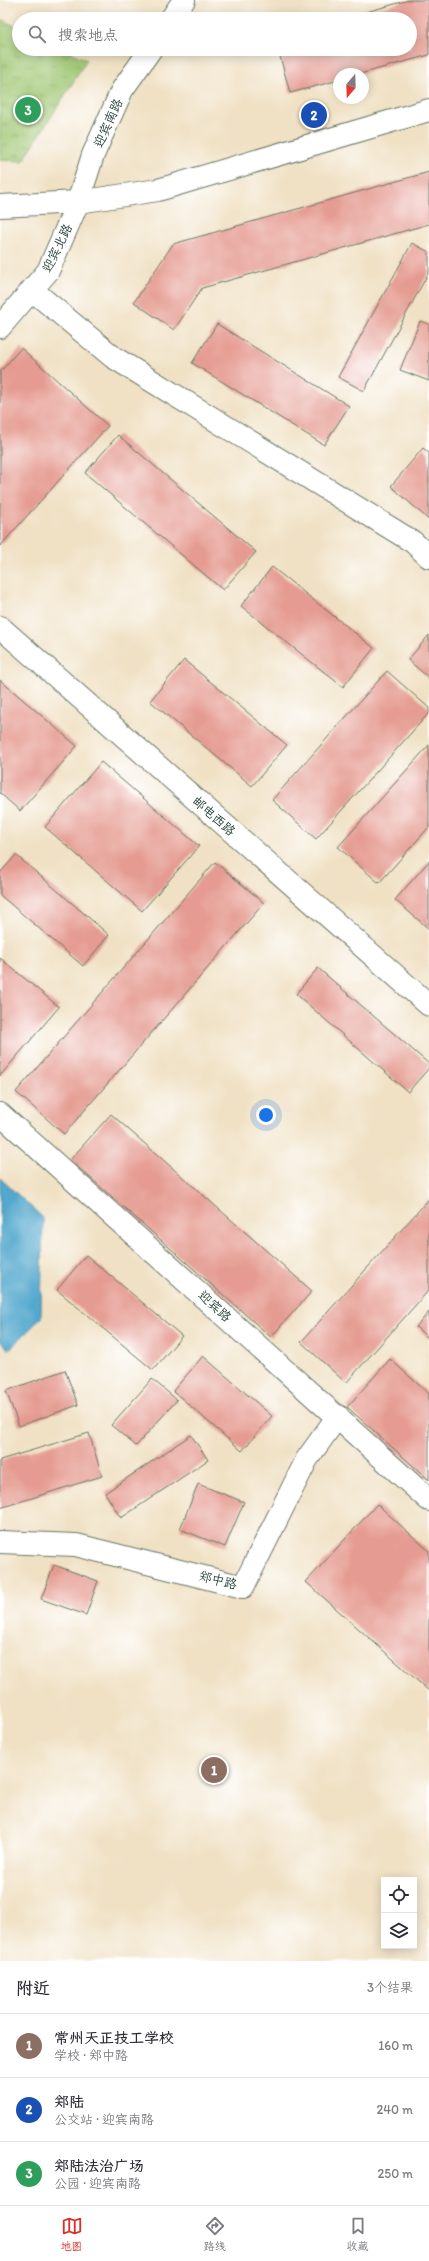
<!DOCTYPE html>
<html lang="zh">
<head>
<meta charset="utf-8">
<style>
	:root { --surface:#fff; --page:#f2f2f3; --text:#2b2b33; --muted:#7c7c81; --line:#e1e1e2; --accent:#d93025 }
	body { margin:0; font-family:Itim,"LXGW WenKai TC",sans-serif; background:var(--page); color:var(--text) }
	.controls { position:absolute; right:12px; bottom:12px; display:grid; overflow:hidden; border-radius:0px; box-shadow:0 2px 10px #0003 }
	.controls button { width:36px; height:36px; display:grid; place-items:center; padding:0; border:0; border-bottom:1px solid var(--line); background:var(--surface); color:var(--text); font:20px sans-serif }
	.compass { position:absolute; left:333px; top:68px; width:36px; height:36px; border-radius:50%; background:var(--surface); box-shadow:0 2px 10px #0003; rotate:199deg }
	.you { position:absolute; left:266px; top:1115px; width:14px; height:14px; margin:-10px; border:3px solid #fff; border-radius:50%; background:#1a73e8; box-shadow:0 0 0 6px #1a73e833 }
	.badge { display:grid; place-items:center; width:26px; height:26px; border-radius:50%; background:var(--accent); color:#fff; font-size:13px; font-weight:700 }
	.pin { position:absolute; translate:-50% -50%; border:2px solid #fff; box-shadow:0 1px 4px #0006 }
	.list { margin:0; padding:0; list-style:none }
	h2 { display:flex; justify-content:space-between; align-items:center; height:52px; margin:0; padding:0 16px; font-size:17px }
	h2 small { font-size:13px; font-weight:400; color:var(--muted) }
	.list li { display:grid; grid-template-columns:26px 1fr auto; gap:12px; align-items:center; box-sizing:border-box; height:64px; padding:0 16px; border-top:1px solid var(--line) }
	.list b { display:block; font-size:15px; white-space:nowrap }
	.list p { margin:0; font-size:13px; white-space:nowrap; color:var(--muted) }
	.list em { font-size:13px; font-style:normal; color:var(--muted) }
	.icon { flex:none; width:22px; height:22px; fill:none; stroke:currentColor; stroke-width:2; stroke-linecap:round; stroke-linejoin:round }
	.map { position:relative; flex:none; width:429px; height:1961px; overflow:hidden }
	.search { position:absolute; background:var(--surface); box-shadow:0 2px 10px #0003; left:12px; right:12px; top:12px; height:44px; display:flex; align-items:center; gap:10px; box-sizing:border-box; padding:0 14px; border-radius:22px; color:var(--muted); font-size:15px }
	.sheet { height:244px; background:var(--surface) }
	nav { display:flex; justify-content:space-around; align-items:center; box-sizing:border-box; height:56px; border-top:1px solid var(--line); background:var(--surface); font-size:11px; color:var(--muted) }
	nav a { display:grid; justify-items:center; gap:2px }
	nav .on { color:var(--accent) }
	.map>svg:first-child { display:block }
	.grass { fill:url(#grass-tufts); stroke:#5f8252 }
	.water { fill:#52a8ce; stroke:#387281 }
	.building { fill:#e59b91 }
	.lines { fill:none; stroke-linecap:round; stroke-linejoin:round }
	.minor-casing { stroke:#687666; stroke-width:24 }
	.tertiary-casing { stroke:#687666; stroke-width:24 }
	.secondary-casing { stroke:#687666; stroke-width:24 }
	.minor { stroke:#fff; stroke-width:22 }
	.tertiary { stroke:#fff; stroke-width:22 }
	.secondary { stroke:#fff; stroke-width:22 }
	.labels { text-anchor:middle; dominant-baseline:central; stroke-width:4; stroke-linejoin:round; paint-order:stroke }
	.street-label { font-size:13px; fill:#1f3d34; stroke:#fff }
</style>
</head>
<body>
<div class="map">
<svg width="429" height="1961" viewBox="0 0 429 1961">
	<defs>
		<pattern id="grass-tufts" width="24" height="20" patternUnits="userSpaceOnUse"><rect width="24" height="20" fill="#9fc671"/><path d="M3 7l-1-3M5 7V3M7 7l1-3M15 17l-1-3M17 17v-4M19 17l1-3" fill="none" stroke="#81a25e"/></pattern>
	</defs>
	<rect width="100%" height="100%" fill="#fff"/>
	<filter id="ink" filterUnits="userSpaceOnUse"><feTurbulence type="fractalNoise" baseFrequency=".025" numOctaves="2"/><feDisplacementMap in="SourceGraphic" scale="8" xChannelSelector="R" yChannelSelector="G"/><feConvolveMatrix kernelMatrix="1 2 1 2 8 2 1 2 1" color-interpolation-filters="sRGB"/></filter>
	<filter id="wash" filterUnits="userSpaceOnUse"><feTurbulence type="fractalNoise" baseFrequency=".012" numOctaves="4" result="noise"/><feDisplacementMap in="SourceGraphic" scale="16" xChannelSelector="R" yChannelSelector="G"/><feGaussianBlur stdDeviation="0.9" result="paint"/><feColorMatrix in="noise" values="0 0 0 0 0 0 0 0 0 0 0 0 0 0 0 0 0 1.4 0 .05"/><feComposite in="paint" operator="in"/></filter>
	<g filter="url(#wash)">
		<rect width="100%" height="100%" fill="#f0e1c4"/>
		<path class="grass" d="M0 19 19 28V49H63L87 60 23 161 0 160Z"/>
		<path class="water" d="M0 1178 43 1218 41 1318 9 1350 0 1341Z"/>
		<g id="blocks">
			<g class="building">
				<path d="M409 0H429V55L360 74H339V80L290 93 278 49H410V19H341Z"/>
				<path d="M429 172V224L202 288 174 330 134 302 173 244Z"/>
				<path d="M412 243 429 252V272L364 391 338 377Z"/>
				<path d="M420 321 429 324V381L400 370Z"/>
				<path d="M217 324 349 406 324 445 192 363Z"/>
				<path d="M21 348 108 426 0 546V372Z"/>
				<path d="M118 435 256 552 223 590 85 473Z"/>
				<path d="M423 448 429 453V520L391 486Z"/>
				<path d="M272 567 374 648 343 687 241 606Z"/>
				<path d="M429 635V678L408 660Z"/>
				<path d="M184 660 287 745 252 786 150 701Z"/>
				<path d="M387 671 429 708V713L316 839 272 800Z"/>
				<path d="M0 680 77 746 20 811 0 793Z"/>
				<path d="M429 745V827L379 883 338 847Z"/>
				<path d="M101 762 199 846 142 911 45 827Z"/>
				<path d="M16 855 109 935 83 966 0 895V873Z"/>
				<path d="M429 861V929L395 900Z"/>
				<path d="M215 862 264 903 64 1134 16 1092Z"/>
				<path d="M0 958 59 1007 0 1076Z"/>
				<path d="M318 968 429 1064V1068L408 1092 296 994Z"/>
				<path d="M111 1114 312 1291 271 1337 70 1160Z"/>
				<path d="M429 1199V1290L346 1383 301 1342Z"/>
				<path d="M86 1255 182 1336 153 1370 57 1290Z"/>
				<path d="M429 1312V1339L416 1327Z"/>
				<path d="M203 1356 272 1416 242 1451 173 1391Z"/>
				<path d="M390 1359 429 1394V1480L347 1407Z"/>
				<path d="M65 1370 78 1405 19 1426 6 1391Z"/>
				<path d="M152 1379 177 1400 136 1446 111 1425Z"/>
				<path d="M89 1433 102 1476 0 1508V1460Z"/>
				<path d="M191 1435 208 1460 121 1518 105 1493Z"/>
				<path d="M198 1484 244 1502 225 1547 180 1529Z"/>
				<path d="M377 1504 429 1551V1691L306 1582Z"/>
				<path d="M54 1565 98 1581 86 1615 41 1599Z"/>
			</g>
		</g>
	</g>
	<g filter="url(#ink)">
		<use href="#blocks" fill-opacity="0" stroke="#687666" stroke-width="1"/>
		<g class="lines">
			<defs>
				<g id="minor">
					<path d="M32 290 113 357 413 542 429 557"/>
					<path d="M0 327 48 271 78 202"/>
					<path d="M0 627 429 1005"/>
					<path d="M0 1114 429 1500"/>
					<path d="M0 1542 76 1545 243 1587 307 1459 338 1416"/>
				</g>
				<g id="tertiary">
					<path d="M171 19 184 0"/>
					<path d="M78 202 93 155 122 90 151 49"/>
				</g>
				<path id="secondary" d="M0 206 78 202 158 190 429 110"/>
			</defs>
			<use href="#minor" class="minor-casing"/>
			<use href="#tertiary" class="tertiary-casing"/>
			<use href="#secondary" class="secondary-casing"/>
			<use href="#minor" class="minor"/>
			<use href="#tertiary" class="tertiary"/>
			<use href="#secondary" class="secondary"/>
		</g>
	</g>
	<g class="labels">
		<g class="street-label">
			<text transform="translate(108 123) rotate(-66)">迎宾南路</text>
			<text transform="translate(57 248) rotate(-64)">迎宾北路</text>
			<text transform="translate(214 816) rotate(41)">邮电西路</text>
			<text transform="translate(215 1306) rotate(42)">迎宾路</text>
			<text transform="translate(218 1580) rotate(14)">郑中路</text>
		</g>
	</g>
</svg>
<div class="controls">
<button><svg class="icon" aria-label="locate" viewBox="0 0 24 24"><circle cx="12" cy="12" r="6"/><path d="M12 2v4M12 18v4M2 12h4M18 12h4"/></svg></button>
<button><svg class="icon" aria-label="layers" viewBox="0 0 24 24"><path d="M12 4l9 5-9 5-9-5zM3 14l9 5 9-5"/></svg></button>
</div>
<svg class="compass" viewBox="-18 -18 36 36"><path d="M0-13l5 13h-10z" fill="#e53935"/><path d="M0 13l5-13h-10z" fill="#7c7c81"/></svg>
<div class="you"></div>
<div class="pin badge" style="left:214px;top:1770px;background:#8d6e63">1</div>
<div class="pin badge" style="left:314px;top:115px;background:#1a4fb4">2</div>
<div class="pin badge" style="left:28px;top:110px;background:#2e9e5b">3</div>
<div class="search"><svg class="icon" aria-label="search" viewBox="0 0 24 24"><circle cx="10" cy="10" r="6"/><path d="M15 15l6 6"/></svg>搜索地点</div>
</div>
<section class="sheet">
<h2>附近<small>3个结果</small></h2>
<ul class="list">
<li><span class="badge" style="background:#8d6e63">1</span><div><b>常州天正技工学校</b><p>学校 · 郑中路</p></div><em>160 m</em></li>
<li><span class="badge" style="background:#1a4fb4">2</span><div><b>郑陆</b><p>公交站 · 迎宾南路</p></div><em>240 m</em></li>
<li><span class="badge" style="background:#2e9e5b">3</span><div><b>郑陆法治广场</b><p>公园 · 迎宾南路</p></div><em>250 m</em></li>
</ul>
</section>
<nav>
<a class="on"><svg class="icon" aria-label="map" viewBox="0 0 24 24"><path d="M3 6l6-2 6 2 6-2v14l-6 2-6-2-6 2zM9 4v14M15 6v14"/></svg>地图</a>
<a><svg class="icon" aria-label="directions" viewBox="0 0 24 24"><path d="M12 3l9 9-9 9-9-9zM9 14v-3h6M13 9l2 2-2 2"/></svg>路线</a>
<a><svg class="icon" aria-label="saved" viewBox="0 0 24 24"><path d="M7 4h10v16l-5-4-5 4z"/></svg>收藏</a>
</nav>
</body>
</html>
